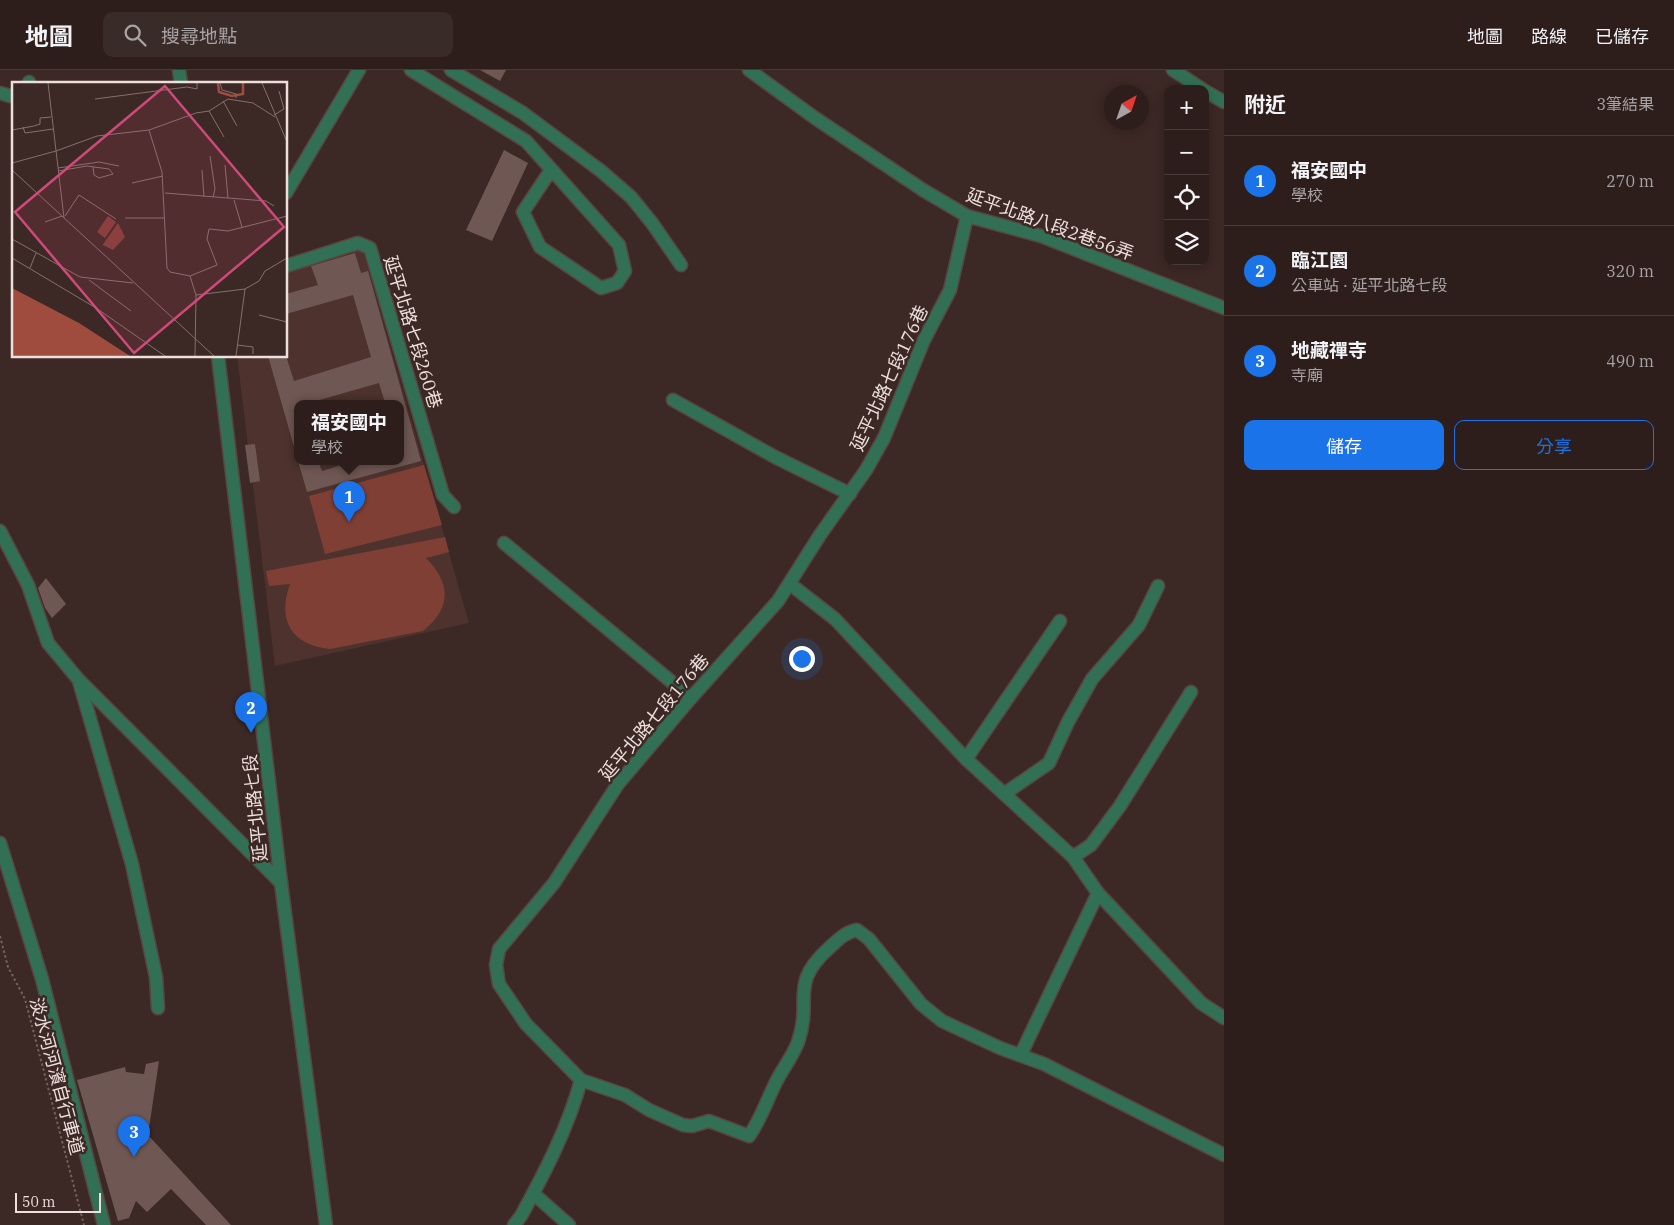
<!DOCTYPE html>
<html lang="zh-TW">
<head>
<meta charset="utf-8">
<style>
	:root { --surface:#2d1e1b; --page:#392b28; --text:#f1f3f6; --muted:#a7a2a3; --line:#483c3a; --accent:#1a73e8 }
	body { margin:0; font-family:"IBM Plex Serif","Noto Sans TC",serif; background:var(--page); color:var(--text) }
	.controls { position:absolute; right:15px; top:15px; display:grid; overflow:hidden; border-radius:10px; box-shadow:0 2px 12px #0003 }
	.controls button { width:45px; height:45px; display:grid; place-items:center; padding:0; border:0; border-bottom:1px solid var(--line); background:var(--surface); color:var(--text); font:25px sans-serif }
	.compass { position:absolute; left:1104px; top:15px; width:45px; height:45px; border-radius:50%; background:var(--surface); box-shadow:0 2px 12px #0003; rotate:40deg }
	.scale { position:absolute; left:15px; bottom:12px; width:86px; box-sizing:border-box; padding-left:5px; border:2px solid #eddfdc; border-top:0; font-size:14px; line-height:18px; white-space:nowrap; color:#eddfdc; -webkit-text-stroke:4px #3c2824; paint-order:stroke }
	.you { position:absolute; left:801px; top:588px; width:18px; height:18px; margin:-12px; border:4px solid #fff; border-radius:50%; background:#1a73e8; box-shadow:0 0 0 8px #1a73e833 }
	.badge { display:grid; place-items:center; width:32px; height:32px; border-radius:50%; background:var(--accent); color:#fff; font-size:16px; font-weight:700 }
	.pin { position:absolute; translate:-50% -41px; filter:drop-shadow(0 1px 2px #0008) }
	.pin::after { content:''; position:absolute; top:26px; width:18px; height:15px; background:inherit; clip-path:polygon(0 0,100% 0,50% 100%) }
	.popup { position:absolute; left:294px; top:330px; width:110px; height:65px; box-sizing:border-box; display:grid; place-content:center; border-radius:10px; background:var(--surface); filter:drop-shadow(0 1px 4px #0005); font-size:16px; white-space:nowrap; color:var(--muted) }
	.popup b { font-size:19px; color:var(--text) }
	.popup::after { content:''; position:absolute; left:50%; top:100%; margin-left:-10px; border:10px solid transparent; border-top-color:var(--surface) }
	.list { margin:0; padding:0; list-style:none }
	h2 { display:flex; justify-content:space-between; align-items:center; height:65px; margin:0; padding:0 20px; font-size:21px }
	h2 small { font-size:16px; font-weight:400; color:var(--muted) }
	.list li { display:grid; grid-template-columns:32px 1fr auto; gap:15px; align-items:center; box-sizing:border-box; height:90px; padding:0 20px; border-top:1px solid var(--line) }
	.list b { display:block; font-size:19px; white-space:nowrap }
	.list p { margin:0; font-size:16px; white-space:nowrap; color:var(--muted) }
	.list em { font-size:16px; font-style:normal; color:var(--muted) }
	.actions { display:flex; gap:10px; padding:15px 20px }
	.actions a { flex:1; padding:11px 0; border:1px solid var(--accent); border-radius:10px; text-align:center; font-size:18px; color:var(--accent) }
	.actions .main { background:var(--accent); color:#fff }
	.icon { flex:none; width:28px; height:28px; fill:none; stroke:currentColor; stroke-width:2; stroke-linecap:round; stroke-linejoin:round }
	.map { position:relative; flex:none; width:1224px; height:1155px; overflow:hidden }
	header { display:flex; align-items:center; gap:30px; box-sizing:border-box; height:70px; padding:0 25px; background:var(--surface); border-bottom:1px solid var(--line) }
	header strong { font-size:24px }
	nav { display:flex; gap:28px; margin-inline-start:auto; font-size:18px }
	.search { width:350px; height:45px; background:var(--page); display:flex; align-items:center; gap:12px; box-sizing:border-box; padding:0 18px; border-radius:10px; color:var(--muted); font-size:19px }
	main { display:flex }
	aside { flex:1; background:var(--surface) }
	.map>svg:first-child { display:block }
	.built { fill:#4d322d; fill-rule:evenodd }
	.green { fill:#7f3f35 }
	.building { fill:#6f5753 }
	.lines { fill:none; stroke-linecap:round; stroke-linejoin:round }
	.minor-casing { stroke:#584541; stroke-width:15 }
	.path { stroke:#74615e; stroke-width:2; stroke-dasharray:2.5 2.5; stroke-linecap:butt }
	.minor { stroke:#327055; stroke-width:12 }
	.labels { text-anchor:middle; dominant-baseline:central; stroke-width:5; stroke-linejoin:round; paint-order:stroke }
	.street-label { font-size:18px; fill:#eddfdc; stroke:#3c2824 }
	.inset-river { fill:none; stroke:#9f4c3f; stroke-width:2.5 }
	.inset-road { fill:none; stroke:#83716e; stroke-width:1 }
	.view { fill:#cd4a7b; fill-opacity:0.15; stroke:#cd4a7b; stroke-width:2.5 }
	.inset-edge { fill:none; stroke:#eddfdc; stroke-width:2.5 }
</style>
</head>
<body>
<header>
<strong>地圖</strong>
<div class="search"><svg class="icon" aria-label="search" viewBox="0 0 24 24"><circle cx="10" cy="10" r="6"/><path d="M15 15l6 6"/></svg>搜尋地點</div>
<nav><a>地圖</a><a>路線</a><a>已儲存</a></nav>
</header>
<main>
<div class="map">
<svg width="1224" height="1155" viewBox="0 0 1224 1155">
	<rect width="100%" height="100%" fill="#3c2824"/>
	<path class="built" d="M362 177 469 553 275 596 237 286H286V202ZM298 333H400V391H298Z"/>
	<g class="green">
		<path d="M424 395 442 455 325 484 309 426Z"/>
		<path d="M445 467 449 482 426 488C451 513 452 538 423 561L330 579C291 575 277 550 290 514L269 516 266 501Z"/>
	</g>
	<g class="building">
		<path d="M480 0H506L500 11Z"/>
		<path d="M504 80 528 93 492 171 466 160Z"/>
		<path d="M355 183 361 203 368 201 421 391 307 422 298 391H318L322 401 355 391H400V333H385L379 313 309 333H298V379L295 380 268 286H286L294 311 371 287 353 225 286 244V224L318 215 311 196Z"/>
		<path d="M255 374 260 411 250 413 245 375Z"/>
		<path d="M46 508 66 534 52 548 45 538 38 518Z"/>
		<path d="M159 991 148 1065 231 1155H206L171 1119 147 1142 136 1131 129 1148 118 1151 77 1010 125 997 126 1002 144 1004 146 994Z"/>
	</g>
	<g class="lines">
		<defs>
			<g id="minor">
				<path d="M179 0 181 14"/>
				<path d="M411 0 526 71 619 175 625 201 617 213 601 218 540 177 523 142 551 100"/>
				<path d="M451 0 523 43 601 101 631 127 652 153 681 195"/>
				<path d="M749 0 815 48 923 120 967 146 1041 166 1224 238"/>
				<path d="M1173 0 1202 19"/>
				<path d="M28 14 29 12"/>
				<path d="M1205 21 1224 32"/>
				<path d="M0 23 10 26 14 24"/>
				<path d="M286 123 359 0"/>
				<path d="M286 196 358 173 370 178 443 425 454 437"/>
				<path d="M218 286 281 813 326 1155"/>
				<path d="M673 330 775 387 850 424"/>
				<path d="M0 461 28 515 48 573 78 609 281 813"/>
				<path d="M504 473 691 628"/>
				<path d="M790 514 835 549 966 689 1073 787 1098 823 1201 933 1224 948"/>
				<path d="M79 611 132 794 156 907 158 938"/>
				<path d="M966 689 1060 551"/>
				<path d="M1004 724 1049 693 1068 652 1092 609 1139 555 1158 516"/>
				<path d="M0 773 42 909 104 1155"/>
				<path d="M1073 787 1091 775 1120 736 1191 622"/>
				<path d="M1021 984 1098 823"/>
				<path d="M581 1010 625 1025 649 1040 683 1055 692 1056 709 1051 749 1066C761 1049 767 1030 776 1012 783 998 793 986 798 972 813 929 788 915 829 878 838 870 845 862 857 860L869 869 921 934 942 951 1000 978 1044 994 1224 1085"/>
				<path d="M534 1124 569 1155"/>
				<path d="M514 1155 521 1146C545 1102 568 1058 581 1010L526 954 499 914 496 895 499 879 554 813 618 714 691 628 778 531 820 465 866 400 884 368 924 270 950 220 967 146"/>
			</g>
		</defs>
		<use href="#minor" class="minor-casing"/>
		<path class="path" d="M0 866 8 897 25 929 84 1155"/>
		<use href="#minor" class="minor"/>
	</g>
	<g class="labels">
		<g class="street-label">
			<text transform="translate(1050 154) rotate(20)">延平北路八段2巷56弄</text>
			<text transform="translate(413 262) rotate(73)">延平北路七段260巷</text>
			<text transform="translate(889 308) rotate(-65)">延平北路七段176巷</text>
			<text transform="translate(654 647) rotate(-50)">延平北路七段176巷</text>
			<text transform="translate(255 738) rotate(-96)">延平北路七段</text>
			<text transform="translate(57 1006) rotate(75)">淡水河河濱自行車道</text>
		</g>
	</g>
	<g transform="translate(12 12)">
		<rect width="275" height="275" fill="#3c2824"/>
		<path d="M96 134 104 140 93 156 85 150ZM106 141 113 155 101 168 91 163 89 165Z" fill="#7f3f35"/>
		<path d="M0 206 67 241 118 274H0Z" fill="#9f4c3f"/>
		<path class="inset-river" d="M206 1 207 10 220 14 231 12V1"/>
		<path class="inset-road" d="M36 1 52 136M208 1 210 8 224 12V16M250 1 275 60M83 17 175 5 185 7V1M211 19 225 44M197 29 212 55M262 33 272 27 267 9M11 45 13 51 41 47M0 48 22 44 28 42V36L39 35M137 48 150 90 155 186 158 190 178 194 184 213 183 274M198 74 203 107 201 115M0 81 44 69 85 54 137 48 184 31 197 29 216 17 241 21 263 35M213 83 216 116M46 86 87 80 107 84M0 88 202 274M190 88 192 115M46 89 75 84 97 87 101 92 87 96 82 93 81 85M120 101 151 94M153 111 254 119 262 124M222 118 230 145M53 134 67 113 104 137M113 136H152M33 140 50 134M0 157 68 195 121 201M0 176 84 226 153 274M18 186 24 171M178 194 205 183 195 157 197 147 216 149 275 134M77 198 119 229M184 213 233 207 247 199 253 189 275 176M247 233 275 240M225 263 241 265V272M224 274 233 207"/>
		<path class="view" d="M153 4 272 145 122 271 3 130Z"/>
		<rect width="275" height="275" class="inset-edge"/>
	</g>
</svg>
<div class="controls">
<button>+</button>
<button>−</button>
<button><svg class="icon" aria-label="locate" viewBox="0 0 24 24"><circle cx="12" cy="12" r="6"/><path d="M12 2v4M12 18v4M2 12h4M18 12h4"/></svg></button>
<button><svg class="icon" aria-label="layers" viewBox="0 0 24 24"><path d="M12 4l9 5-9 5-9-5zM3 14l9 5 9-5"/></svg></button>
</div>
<svg class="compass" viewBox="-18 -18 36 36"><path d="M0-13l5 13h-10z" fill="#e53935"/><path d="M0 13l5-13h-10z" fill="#a7a2a3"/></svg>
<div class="scale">50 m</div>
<div class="you"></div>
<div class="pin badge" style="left:349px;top:452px">1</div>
<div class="popup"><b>福安國中</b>學校</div>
<div class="pin badge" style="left:251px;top:663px">2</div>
<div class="pin badge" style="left:134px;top:1087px">3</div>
</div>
<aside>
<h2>附近<small>3筆結果</small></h2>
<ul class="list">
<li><span class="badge">1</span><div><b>福安國中</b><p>學校</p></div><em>270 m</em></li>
<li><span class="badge">2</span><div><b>臨江園</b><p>公車站 · 延平北路七段</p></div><em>320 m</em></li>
<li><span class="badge">3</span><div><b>地藏禪寺</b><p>寺廟</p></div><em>490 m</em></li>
</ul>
<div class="actions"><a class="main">儲存</a><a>分享</a></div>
</aside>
</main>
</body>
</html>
